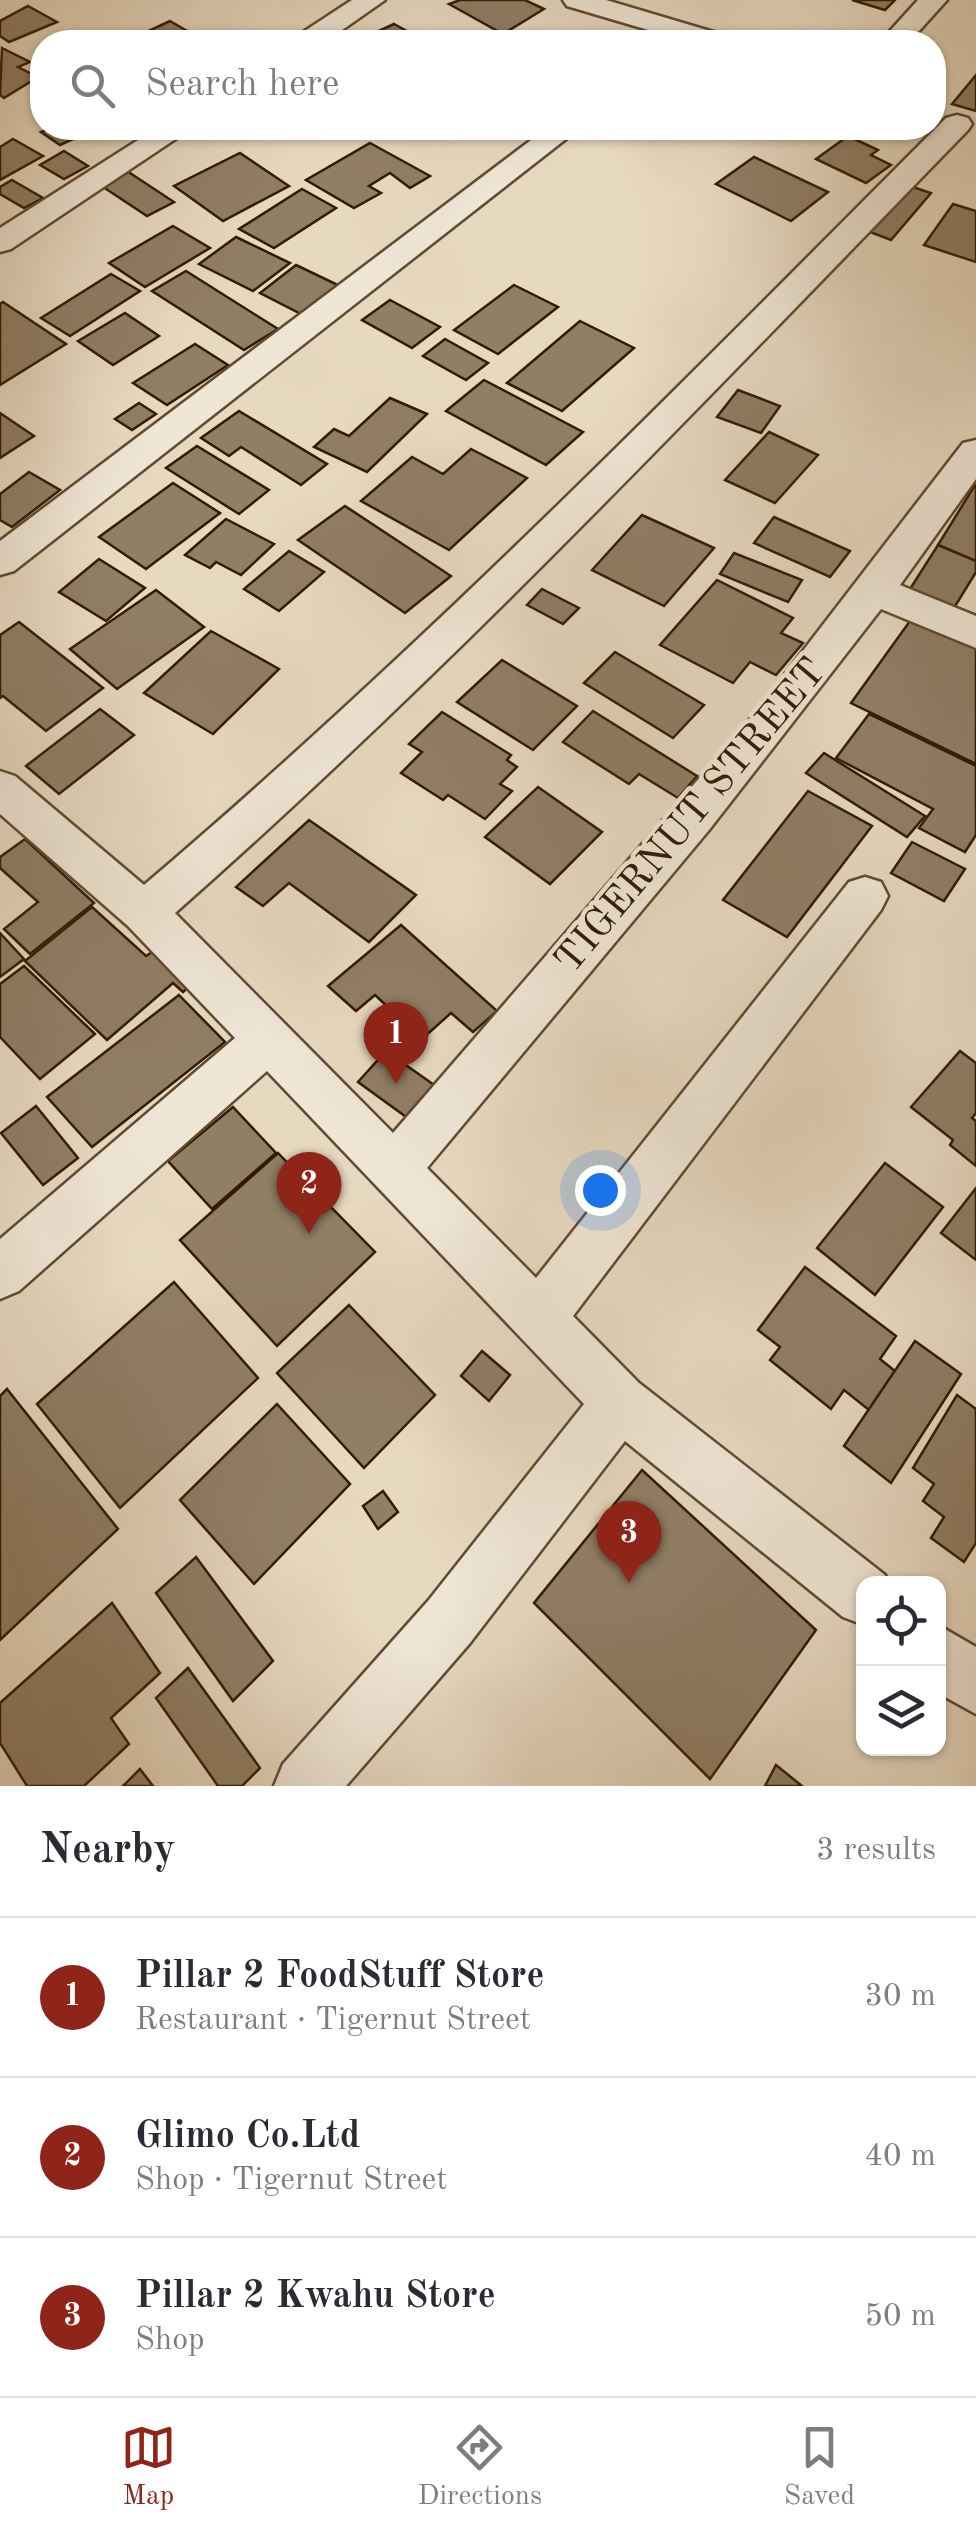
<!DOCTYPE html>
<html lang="en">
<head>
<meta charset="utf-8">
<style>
	:root { --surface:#fff; --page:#f7f7f7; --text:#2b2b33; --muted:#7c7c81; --line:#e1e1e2; --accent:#8f2418 }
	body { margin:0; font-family:"Old Standard TT",serif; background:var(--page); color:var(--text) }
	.controls { position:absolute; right:30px; bottom:30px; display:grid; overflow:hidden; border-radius:20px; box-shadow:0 2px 8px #0004 }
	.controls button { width:90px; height:90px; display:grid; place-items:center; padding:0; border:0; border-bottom:2px solid var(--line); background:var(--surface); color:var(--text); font:50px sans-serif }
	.you { position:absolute; left:600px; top:1190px; width:35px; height:35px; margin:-25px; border:8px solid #fff; border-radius:50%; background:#1a73e8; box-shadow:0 0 0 15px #1a73e833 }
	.badge { display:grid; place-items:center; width:65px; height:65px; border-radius:50%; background:var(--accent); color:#fff; font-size:32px; font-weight:700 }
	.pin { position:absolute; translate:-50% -82px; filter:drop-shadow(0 2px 5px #0008) }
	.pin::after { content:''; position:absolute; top:52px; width:35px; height:30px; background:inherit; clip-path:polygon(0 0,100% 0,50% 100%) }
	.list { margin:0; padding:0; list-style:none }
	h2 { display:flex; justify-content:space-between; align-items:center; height:130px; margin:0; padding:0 40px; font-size:42px }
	h2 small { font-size:32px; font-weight:400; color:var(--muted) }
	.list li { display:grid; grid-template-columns:65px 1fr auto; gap:30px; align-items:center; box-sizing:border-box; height:160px; padding:0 40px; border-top:2px solid var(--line) }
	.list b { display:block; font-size:38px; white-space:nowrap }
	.list p { margin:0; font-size:32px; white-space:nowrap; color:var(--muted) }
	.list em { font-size:32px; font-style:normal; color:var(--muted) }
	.icon { flex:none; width:55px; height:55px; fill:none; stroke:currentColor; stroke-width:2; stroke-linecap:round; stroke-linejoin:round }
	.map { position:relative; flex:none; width:976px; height:1786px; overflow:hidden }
	.search { position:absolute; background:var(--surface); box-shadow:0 2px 8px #0004; left:30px; right:30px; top:30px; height:110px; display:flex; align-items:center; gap:25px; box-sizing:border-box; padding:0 35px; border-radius:40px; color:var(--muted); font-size:38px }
	.sheet { height:610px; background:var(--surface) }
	nav { display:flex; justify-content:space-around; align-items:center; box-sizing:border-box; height:140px; border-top:2px solid var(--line); background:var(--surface); font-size:28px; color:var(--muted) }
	nav a { display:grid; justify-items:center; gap:5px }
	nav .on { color:var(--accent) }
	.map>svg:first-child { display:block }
	.building { fill:#907e65; stroke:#321b02; stroke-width:2.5 }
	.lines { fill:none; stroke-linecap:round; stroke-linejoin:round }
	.minor-casing { stroke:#5f4a32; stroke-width:5 }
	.minor { fill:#efe6d6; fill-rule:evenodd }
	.labels { text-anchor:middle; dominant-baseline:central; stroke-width:9; stroke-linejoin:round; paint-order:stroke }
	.street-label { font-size:40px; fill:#321b02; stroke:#efe6d6 }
</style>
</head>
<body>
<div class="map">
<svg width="976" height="1786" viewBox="0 0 976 1786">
	<rect width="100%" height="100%" fill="#e7d9c0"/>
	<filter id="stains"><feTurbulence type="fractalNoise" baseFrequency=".002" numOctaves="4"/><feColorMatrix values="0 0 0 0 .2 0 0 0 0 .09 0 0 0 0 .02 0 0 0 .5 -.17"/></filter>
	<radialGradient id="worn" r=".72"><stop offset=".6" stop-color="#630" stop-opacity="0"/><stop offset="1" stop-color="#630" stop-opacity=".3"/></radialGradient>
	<g class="building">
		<path d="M460 0H525L544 9 503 34 449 4Z"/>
		<path d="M852 0H895L885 10Z"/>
		<path d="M28 6 57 22 9 42 0 36V21Z"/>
		<path d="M170 21 206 42H125Z"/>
		<path d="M394 24 427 42H360L359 40Z"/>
		<path d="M2 48 30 62 18 67 38 77 4 98 0 95Z"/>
		<path d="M976 75V111L952 104Z"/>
		<path d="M51 128H75L84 134 60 145 41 132Z"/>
		<path d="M848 136 878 150 871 155 891 165 866 183 816 159Z"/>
		<path d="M13 139 43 156 0 180V147Z"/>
		<path d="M370 143 430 176 410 188 390 173 369 186 381 193 354 208 306 180Z"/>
		<path d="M64 151 88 166 64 179 40 165Z"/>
		<path d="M240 153 289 186 223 221 174 186Z"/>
		<path d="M754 157 828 192 791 221 716 184Z"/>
		<path d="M127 171 174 202 147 216 100 185Z"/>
		<path d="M12 180 43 198 24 208 0 194V187Z"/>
		<path d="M910 186 931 193 891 240 870 232Z"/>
		<path d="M302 189 336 208 274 248 239 229Z"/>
		<path d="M953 204 976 211V262L924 245Z"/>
		<path d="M173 226 210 248 145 287 109 263Z"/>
		<path d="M236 237 290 263 253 291 199 264Z"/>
		<path d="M296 265 340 286 303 315 260 293Z"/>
		<path d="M186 271 278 329 244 350 152 291Z"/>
		<path d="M111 274 140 291 70 336 41 318Z"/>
		<path d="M514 285 558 307 498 354 454 330Z"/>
		<path d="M390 300 440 327 412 348 362 320Z"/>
		<path d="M3 302 66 344 0 385V304Z"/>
		<path d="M125 313 159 336 113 365 78 341Z"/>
		<path d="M580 321 634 348 562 411 507 383Z"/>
		<path d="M445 339 488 363 466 380 423 356Z"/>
		<path d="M195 344 228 365 167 405 133 383Z"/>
		<path d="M484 380 583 432 546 465 446 411Z"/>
		<path d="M738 390 780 406 761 433 717 417Z"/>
		<path d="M390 398 427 414 367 472 314 447 334 429 349 436Z"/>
		<path d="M139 403 156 414 132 430 115 419Z"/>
		<path d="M239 411 327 464 301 485 241 447 229 456 201 438Z"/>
		<path d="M0 413 34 436 0 458Z"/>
		<path d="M769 432 818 455 775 503 725 480Z"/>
		<path d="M197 446 269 490 239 514 166 468Z"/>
		<path d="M471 449 527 478 449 550 361 501 412 457 443 474Z"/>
		<path d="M29 472 60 490 12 527 0 520V494Z"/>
		<path d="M173 483 220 513 146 569 99 537Z"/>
		<path d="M975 485 976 486V561L938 545Z"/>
		<path d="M345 506 451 576 405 613 298 540Z"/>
		<path d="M642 515 714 548 664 606 592 570Z"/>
		<path d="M774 517 850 551 830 577 754 543Z"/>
		<path d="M226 519 274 544 241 575 216 562 210 568 185 555Z"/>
		<path d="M938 545 976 561V572L954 608 910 589Z"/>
		<path d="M289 551 324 572 279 611 244 589Z"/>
		<path d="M734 553 802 580 788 602 720 574Z"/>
		<path d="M99 559 145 588 106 621 59 592Z"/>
		<path d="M717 580 793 618 781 633 803 643 776 675 750 662 733 683 660 645Z"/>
		<path d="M542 589 579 608 563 624 527 605Z"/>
		<path d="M156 590 204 627 117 689 70 649Z"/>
		<path d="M915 614 976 642V764L851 703Z"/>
		<path d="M19 622 103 688 46 731 3 696 0 698V635Z"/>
		<path d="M211 631 279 669 213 734 144 693Z"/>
		<path d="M615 652 704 705 673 738 584 683Z"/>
		<path d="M502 660 577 706 533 750 457 702Z"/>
		<path d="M100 709 134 735 59 794 26 766Z"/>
		<path d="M593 711 697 776 678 798 639 774 629 784 563 742Z"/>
		<path d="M442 712 511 755 507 760 517 767 500 784 512 791 485 819 448 795 443 800 401 773 422 752 409 744Z"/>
		<path d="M869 714 976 766V835L965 852 919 828 933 809 836 758Z"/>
		<path d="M824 753 832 758 925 816 907 837 806 773Z"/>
		<path d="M538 787 602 832 550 884 485 837Z"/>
		<path d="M808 791 872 826 787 937 723 900Z"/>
		<path d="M309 820 416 895 369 942 289 883 263 906 236 887Z"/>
		<path d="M25 839 94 903 30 954 4 929 38 902 0 868V857Z"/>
		<path d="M912 842 965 869 944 901 891 873Z"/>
		<path d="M92 907 146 956 155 950 193 983 183 992 173 983 107 1040 25 961Z"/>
		<path d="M401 925 497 1011 473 1032 451 1013 422 1039 375 995 356 1011 328 986Z"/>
		<path d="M0 933 24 959 0 977Z"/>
		<path d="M24 966 95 1034 40 1079 0 1037V984Z"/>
		<path d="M179 995 225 1042 92 1147 47 1097Z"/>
		<path d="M386 1051 437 1087 409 1119 358 1082Z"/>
		<path d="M960 1051 976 1063V1113L972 1118 976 1121V1166L950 1145 953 1140 911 1107Z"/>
		<path d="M36 1106 78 1158 43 1185 1 1133Z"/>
		<path d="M233 1107 276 1153 212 1209 168 1161Z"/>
		<path d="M278 1153 375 1252 277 1346 180 1240Z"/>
		<path d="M885 1163 943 1207 875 1295 817 1248Z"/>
		<path d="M976 1188V1260L941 1233Z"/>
		<path d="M805 1267 896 1336 880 1359 895 1371 869 1410 844 1390 831 1409 770 1360 780 1347 758 1330Z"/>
		<path d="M174 1282 258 1378 120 1508 37 1404Z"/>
		<path d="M349 1305 435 1395 364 1468 277 1373Z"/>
		<path d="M915 1341 961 1374 891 1483 844 1446Z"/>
		<path d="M482 1351 510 1375 489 1401 461 1376Z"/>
		<path d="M7 1389 118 1529 0 1640V1396Z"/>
		<path d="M957 1395 976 1409V1543L964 1562 931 1538 944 1517 923 1501 934 1484 913 1468Z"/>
		<path d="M277 1404 350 1484 254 1584 180 1500Z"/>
		<path d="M642 1470 816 1630 710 1779 534 1603Z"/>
		<path d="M383 1491 398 1512 378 1529 363 1506Z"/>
		<path d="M196 1557 273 1661 233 1701 156 1593Z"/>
		<path d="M112 1603 160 1673 111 1718 129 1744 84 1786H27L0 1743V1703Z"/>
		<path d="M188 1668 260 1768 242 1786H218L156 1698Z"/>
		<path d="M776 1765 802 1786H765Z"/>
		<path d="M140 1769 153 1786H123Z"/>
	</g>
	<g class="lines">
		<defs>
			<g id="minor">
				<path d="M352 0H385L325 42H293L297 36Z"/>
				<path d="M563 0H606L727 36 731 42H689L567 6Z"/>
				<path d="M918 0H947L909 42H880Z"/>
				<path d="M957 115 968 118 972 124 968 130C708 397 454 667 175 913L393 1133 752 717 963 443 976 440V479L900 585 976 616V648L881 609 709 830 427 1168 536 1278 849 882 865 877 881 882 888 896 881 910 573 1316 639 1383 885 1575 888 1584H864V1625L843 1617 625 1441 470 1643 346 1786H274L283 1764 428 1601 584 1404 267 1071 19 1291 0 1299V1239L235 1038 128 926 0 814V771L15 776 144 885C426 645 685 380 946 118Z"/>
				<path d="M157 128H192L11 249 0 252V228Z"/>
				<path d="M547 128H580L14 571 0 575V541Z"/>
				<path d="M938 1625 976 1647V1714L938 1693Z"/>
			</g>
		</defs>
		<use href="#minor" class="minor-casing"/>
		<use href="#minor" class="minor"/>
	</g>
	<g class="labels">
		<g class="street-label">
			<text transform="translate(692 817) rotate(-50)">TIGERNUT STREET</text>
		</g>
	</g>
	<rect width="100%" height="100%" filter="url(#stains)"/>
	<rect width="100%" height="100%" fill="url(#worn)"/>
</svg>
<div class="controls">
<button><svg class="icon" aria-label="locate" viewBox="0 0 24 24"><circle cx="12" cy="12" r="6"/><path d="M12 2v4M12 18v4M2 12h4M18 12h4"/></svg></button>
<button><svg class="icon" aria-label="layers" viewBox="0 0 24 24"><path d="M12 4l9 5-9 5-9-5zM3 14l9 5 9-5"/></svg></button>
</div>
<div class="you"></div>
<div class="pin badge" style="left:396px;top:1084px">1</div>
<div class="pin badge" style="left:309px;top:1234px">2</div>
<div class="pin badge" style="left:629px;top:1583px">3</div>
<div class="search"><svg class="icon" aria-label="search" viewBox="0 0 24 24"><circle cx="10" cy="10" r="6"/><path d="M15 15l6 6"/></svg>Search here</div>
</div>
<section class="sheet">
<h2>Nearby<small>3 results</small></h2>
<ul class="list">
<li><span class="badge">1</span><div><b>Pillar 2 FoodStuff Store</b><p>Restaurant · Tigernut Street</p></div><em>30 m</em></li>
<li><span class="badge">2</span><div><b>Glimo Co.Ltd</b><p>Shop · Tigernut Street</p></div><em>40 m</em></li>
<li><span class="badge">3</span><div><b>Pillar 2 Kwahu Store</b><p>Shop</p></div><em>50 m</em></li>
</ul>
</section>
<nav>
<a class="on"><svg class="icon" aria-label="map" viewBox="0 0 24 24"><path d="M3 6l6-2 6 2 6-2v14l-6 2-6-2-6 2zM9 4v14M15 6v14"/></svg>Map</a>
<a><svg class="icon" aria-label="directions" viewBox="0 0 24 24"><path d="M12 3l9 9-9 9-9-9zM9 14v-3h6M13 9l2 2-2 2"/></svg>Directions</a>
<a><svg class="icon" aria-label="saved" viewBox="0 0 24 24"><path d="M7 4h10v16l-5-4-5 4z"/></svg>Saved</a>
</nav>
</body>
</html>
